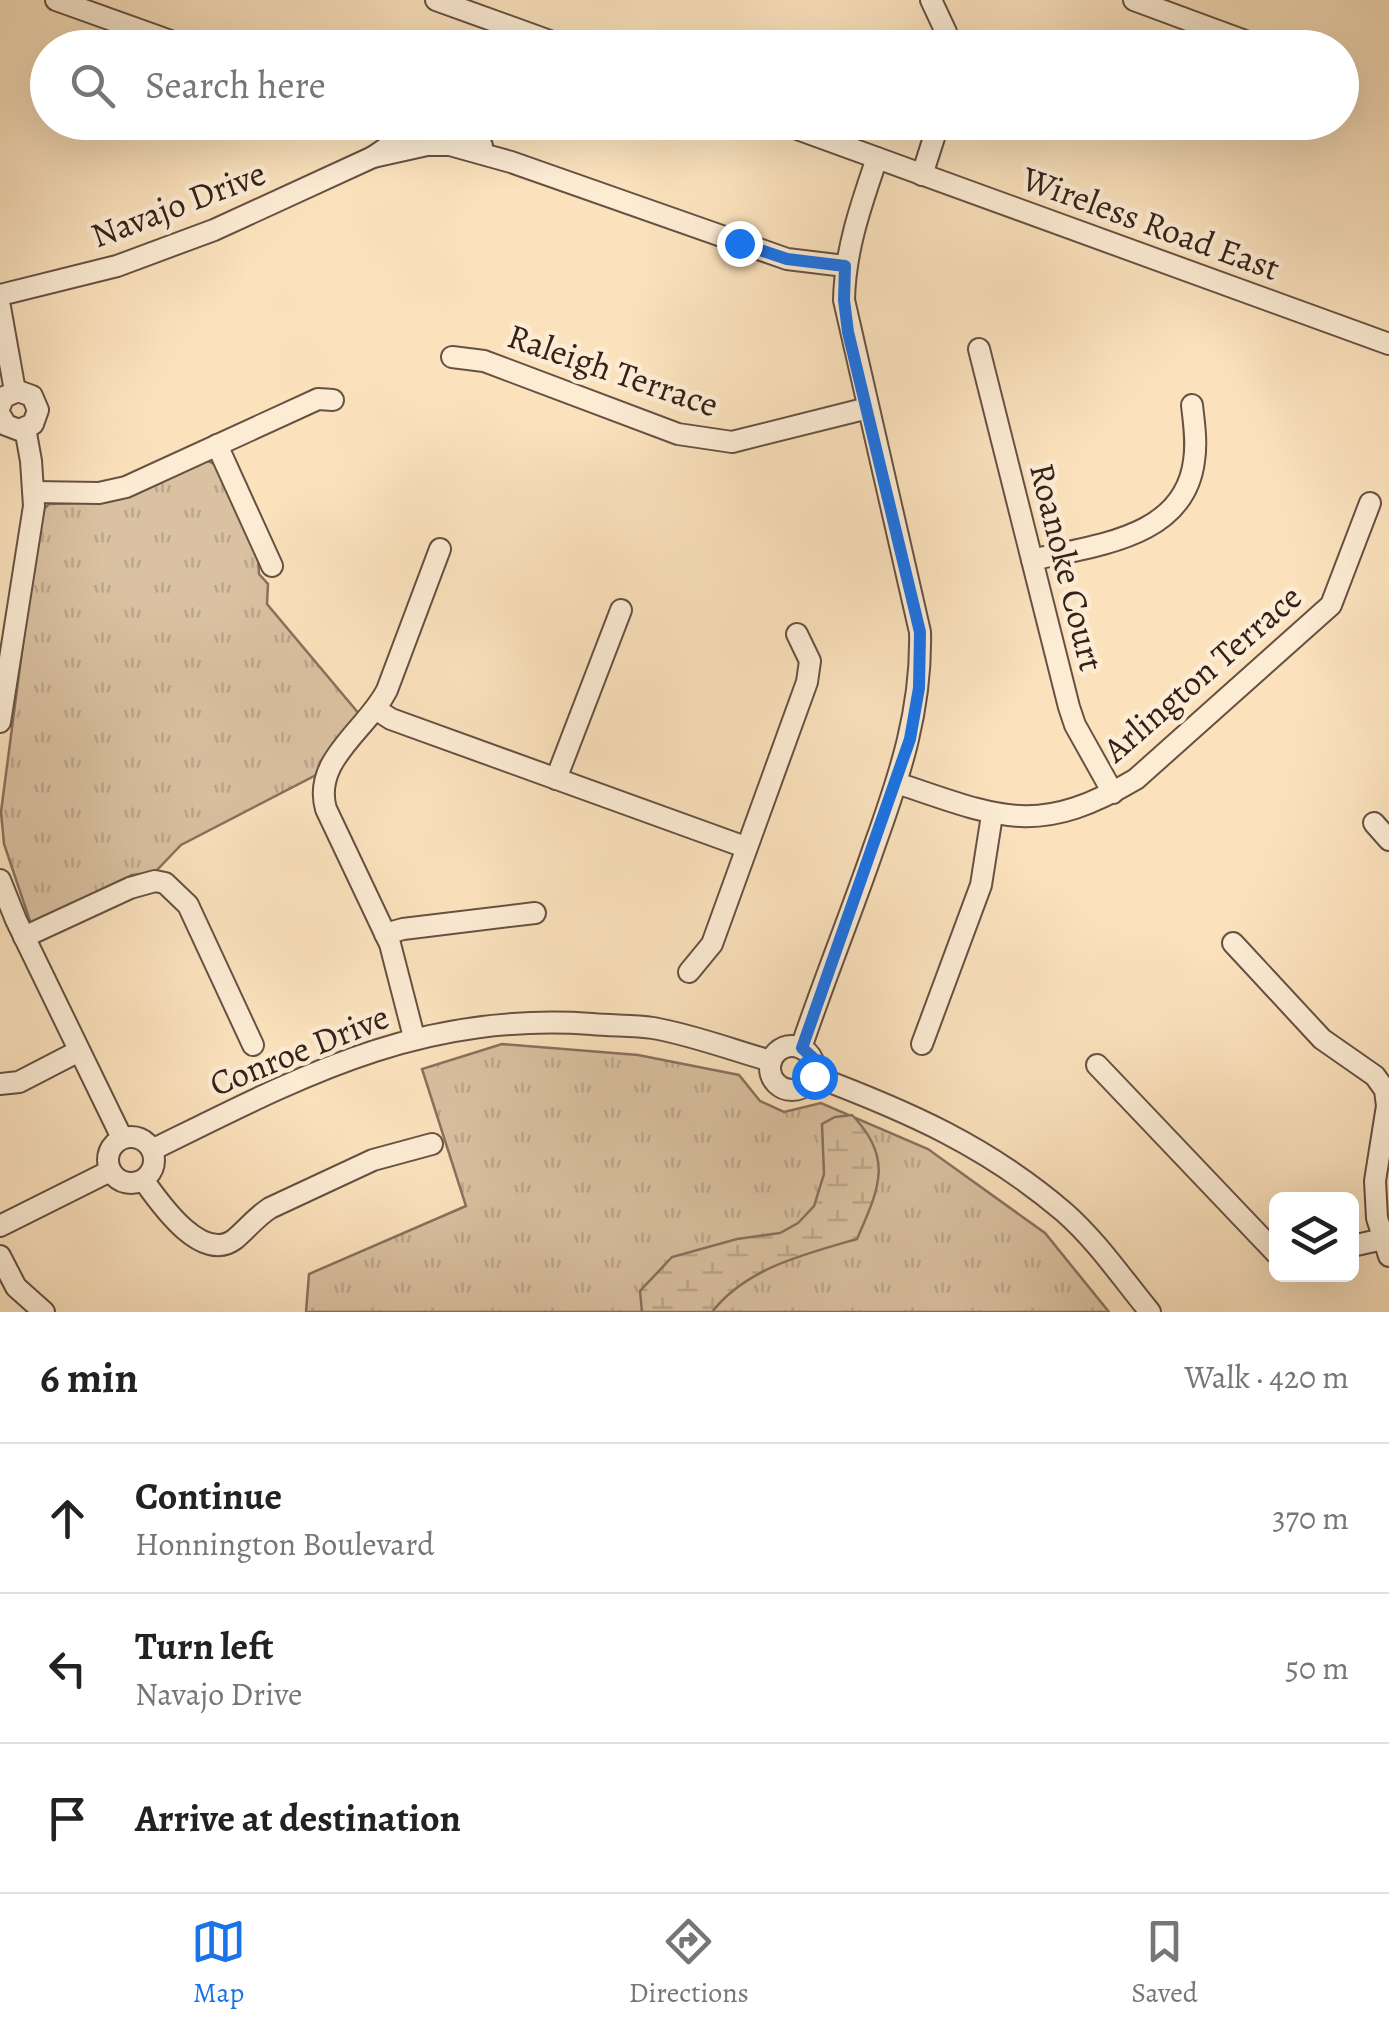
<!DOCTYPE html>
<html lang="en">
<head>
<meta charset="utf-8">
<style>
	:root { --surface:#fff; --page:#f6f6f6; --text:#222; --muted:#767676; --line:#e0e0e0; --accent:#1a73e8 }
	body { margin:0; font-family:Alegreya,serif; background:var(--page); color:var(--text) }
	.controls { position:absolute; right:30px; bottom:30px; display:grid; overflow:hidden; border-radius:15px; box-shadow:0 10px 40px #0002 }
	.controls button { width:90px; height:90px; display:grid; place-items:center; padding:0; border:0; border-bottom:2px solid var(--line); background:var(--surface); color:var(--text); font:50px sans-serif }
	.stop { position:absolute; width:30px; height:30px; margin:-22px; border:8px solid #1a73e8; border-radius:50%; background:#fff }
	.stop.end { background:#1a73e8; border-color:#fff; box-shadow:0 2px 10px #0008 }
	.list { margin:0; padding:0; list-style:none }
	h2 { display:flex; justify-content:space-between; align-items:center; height:130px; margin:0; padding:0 40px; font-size:42px }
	h2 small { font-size:32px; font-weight:400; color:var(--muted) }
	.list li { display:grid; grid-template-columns:65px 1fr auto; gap:30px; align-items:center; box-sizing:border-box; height:150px; padding:0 40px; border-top:2px solid var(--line) }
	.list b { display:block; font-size:38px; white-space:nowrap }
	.list p { margin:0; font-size:32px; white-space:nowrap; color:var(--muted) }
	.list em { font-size:32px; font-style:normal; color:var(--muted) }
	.icon { flex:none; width:55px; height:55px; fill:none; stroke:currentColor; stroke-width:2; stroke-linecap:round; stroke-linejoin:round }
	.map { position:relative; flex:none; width:1389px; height:1312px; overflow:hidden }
	.search { position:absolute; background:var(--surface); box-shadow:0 10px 40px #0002; left:30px; right:30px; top:30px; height:110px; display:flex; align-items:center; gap:25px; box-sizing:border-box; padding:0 35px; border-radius:55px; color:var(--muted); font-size:38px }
	.sheet { height:580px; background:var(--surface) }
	nav { display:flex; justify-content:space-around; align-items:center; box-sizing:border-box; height:140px; border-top:2px solid var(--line); background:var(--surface); font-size:28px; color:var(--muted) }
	nav a { display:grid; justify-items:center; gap:5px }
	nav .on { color:var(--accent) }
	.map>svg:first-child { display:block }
	.grass { fill:url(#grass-tufts); stroke:#88715e; stroke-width:2.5 }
	.wetland { fill:url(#wetland-marsh); stroke:#88715e; stroke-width:2.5 }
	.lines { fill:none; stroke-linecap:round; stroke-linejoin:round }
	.minor-casing { stroke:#675143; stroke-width:24 }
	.minor { stroke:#fcecd4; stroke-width:20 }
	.route { stroke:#1a73e8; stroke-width:12 }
	.labels { text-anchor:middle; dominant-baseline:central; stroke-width:9; stroke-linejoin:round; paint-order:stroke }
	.street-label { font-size:35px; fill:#36211a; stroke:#fcecd4 }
</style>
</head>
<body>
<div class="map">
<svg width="1389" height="1312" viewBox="0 0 1389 1312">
	<defs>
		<pattern id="grass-tufts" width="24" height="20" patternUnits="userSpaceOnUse" patternTransform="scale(2.5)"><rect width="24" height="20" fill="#dac1a1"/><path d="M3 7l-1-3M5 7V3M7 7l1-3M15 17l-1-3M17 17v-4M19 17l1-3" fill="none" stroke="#bca68a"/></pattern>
		<pattern id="wetland-marsh" width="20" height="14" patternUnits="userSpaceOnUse" patternTransform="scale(2.5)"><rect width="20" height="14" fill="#dac1a1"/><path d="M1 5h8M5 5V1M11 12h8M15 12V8" fill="none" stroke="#bca68a"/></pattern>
	</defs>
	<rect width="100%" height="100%" fill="#fbe2bd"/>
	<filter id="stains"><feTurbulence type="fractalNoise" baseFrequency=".002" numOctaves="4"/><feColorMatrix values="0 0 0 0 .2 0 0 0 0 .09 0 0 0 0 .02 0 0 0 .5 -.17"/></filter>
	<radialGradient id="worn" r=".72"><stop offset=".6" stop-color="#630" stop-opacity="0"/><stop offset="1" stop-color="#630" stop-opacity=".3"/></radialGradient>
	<g class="grass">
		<path d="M208 461 216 465 258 553 259 574 268 584 267 604 360 715 324 757 316 775 181 845 155 872 132 875 31 924 4 844 1 812 40 513 49 504 78 503 192 462Z"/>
		<path d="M502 1044 638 1055 739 1075 760 1101 784 1112 821 1103 928 1149 1045 1233 1109 1312H306L309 1274 466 1206 422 1069Z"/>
	</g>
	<path class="wetland" d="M852 1115C895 1159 878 1190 857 1239 805 1254 746 1268 712 1312H642L640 1291 672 1257 737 1239 780 1233 798 1223 814 1206 824 1174 822 1124 835 1117Z"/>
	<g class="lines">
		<defs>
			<g id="minor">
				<path d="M56 0 190 48"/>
				<path d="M436 0 569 48"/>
				<path d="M931 0 946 32 948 48"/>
				<path d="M1134 0 1264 48"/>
				<path d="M440 122 482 146"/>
				<path d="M778 122 1389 344"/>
				<path d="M373 157 427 145H450L511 162 787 259 845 266"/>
				<path d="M922 175 939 122"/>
				<path d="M0 295 117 266 214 230 373 157 401 138 415 122"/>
				<path d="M0 307 15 391"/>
				<path d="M979 349 1069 707 1075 725 1113 793"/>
				<path d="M452 357 484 361 678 434 732 442 868 408"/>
				<path d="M0 406 4 397 18 391 32 396 38 410 33 424 19 430 6 425 0 415"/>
				<path d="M217 445 272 566"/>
				<path d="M34 492 99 493 126 487 318 399 333 400"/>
				<path d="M1032 560C1094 545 1184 539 1194 461 1197 442 1194 424 1192 405"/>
				<path d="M377 710 391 719 745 847"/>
				<path d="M0 722 34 506 31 461 25 428"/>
				<path d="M556 779 621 610"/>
				<path d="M897 783C998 817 1037 838 1136 779L1331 605 1370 503"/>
				<path d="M1374 823 1389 840"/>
				<path d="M0 880 16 920 122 1138"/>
				<path d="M385 934 403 929 535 913"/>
				<path d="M24 937 130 888 155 881 165 883 188 905 253 1045"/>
				<path d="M1233 943 1322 1039 1375 1076 1385 1090 1387 1106 1375 1181 1377 1218 1389 1256"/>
				<path d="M689 972 712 944 807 682 810 661 797 634"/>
				<path d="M414 1037 390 944 326 809C312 760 367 730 387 690L440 549"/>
				<path d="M922 1044 981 885 992 815"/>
				<circle cx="792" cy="1068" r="22"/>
				<path d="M801 1048C824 980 851 914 874 847 900 775 922 709 920 632L844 300C845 250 861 205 877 158"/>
				<path d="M1097 1065 1276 1253"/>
				<path d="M814 1076C907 1111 987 1146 1064 1212 1097 1241 1122 1278 1150 1312"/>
				<path d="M0 1084 19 1082 79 1051"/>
				<circle cx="131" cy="1160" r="23"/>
				<path d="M152 1150C302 1076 419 1012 592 1024 612 1026 634 1025 653 1028 693 1035 732 1050 771 1061"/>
				<path d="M144 1181C159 1202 202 1265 235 1239 247 1229 256 1217 270 1208L373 1160 432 1144"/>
				<path d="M0 1226 110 1171"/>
				<path d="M1352 1246 1383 1239"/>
				<path d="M0 1256 16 1287 44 1312"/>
			</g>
		</defs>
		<use href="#minor" class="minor-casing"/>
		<use href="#minor" class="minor"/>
	</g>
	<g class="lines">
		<path class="route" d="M739 243 787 259 845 266 844 300 848 332 920 632 919 688 910 739 802 1048 813 1058 814 1076"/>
	</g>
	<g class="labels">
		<g class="street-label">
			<text transform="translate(178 204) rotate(-21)">Navajo Drive</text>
			<text transform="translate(1151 223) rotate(20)">Wireless Road East</text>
			<text transform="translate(613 370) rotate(19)">Raleigh Terrace</text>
			<text transform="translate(1067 567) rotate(76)">Roanoke Court</text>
			<text transform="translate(1202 673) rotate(-41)">Arlington Terrace</text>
			<text transform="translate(299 1050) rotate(-22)">Conroe Drive</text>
		</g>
	</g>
	<rect width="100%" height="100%" filter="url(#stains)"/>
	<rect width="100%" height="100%" fill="url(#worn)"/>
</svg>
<div class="controls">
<button><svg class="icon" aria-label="layers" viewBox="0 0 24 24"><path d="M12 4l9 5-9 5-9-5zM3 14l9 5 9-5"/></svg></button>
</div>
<div class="stop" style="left:814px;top:1076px"></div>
<div class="stop end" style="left:739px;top:243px"></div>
<div class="search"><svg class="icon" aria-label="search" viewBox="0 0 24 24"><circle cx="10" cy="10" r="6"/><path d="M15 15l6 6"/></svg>Search here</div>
</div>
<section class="sheet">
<h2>6 min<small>Walk · 420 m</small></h2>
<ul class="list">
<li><svg class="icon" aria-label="ahead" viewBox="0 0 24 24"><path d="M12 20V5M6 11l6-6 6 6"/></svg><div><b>Continue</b><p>Honnington Boulevard</p></div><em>370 m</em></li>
<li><svg class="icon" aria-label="left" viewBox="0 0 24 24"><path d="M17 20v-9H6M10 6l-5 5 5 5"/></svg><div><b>Turn left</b><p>Navajo Drive</p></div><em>50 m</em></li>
<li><svg class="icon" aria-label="arrive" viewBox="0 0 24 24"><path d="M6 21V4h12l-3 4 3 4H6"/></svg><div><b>Arrive at destination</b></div></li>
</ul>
</section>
<nav>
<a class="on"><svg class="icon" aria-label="map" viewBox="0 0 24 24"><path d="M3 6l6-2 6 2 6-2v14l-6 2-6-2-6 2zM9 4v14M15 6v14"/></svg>Map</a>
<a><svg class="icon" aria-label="directions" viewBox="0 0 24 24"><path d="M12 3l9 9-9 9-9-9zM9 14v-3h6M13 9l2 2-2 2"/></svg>Directions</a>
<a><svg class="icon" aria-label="saved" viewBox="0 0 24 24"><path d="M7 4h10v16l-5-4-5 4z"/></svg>Saved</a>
</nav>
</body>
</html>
